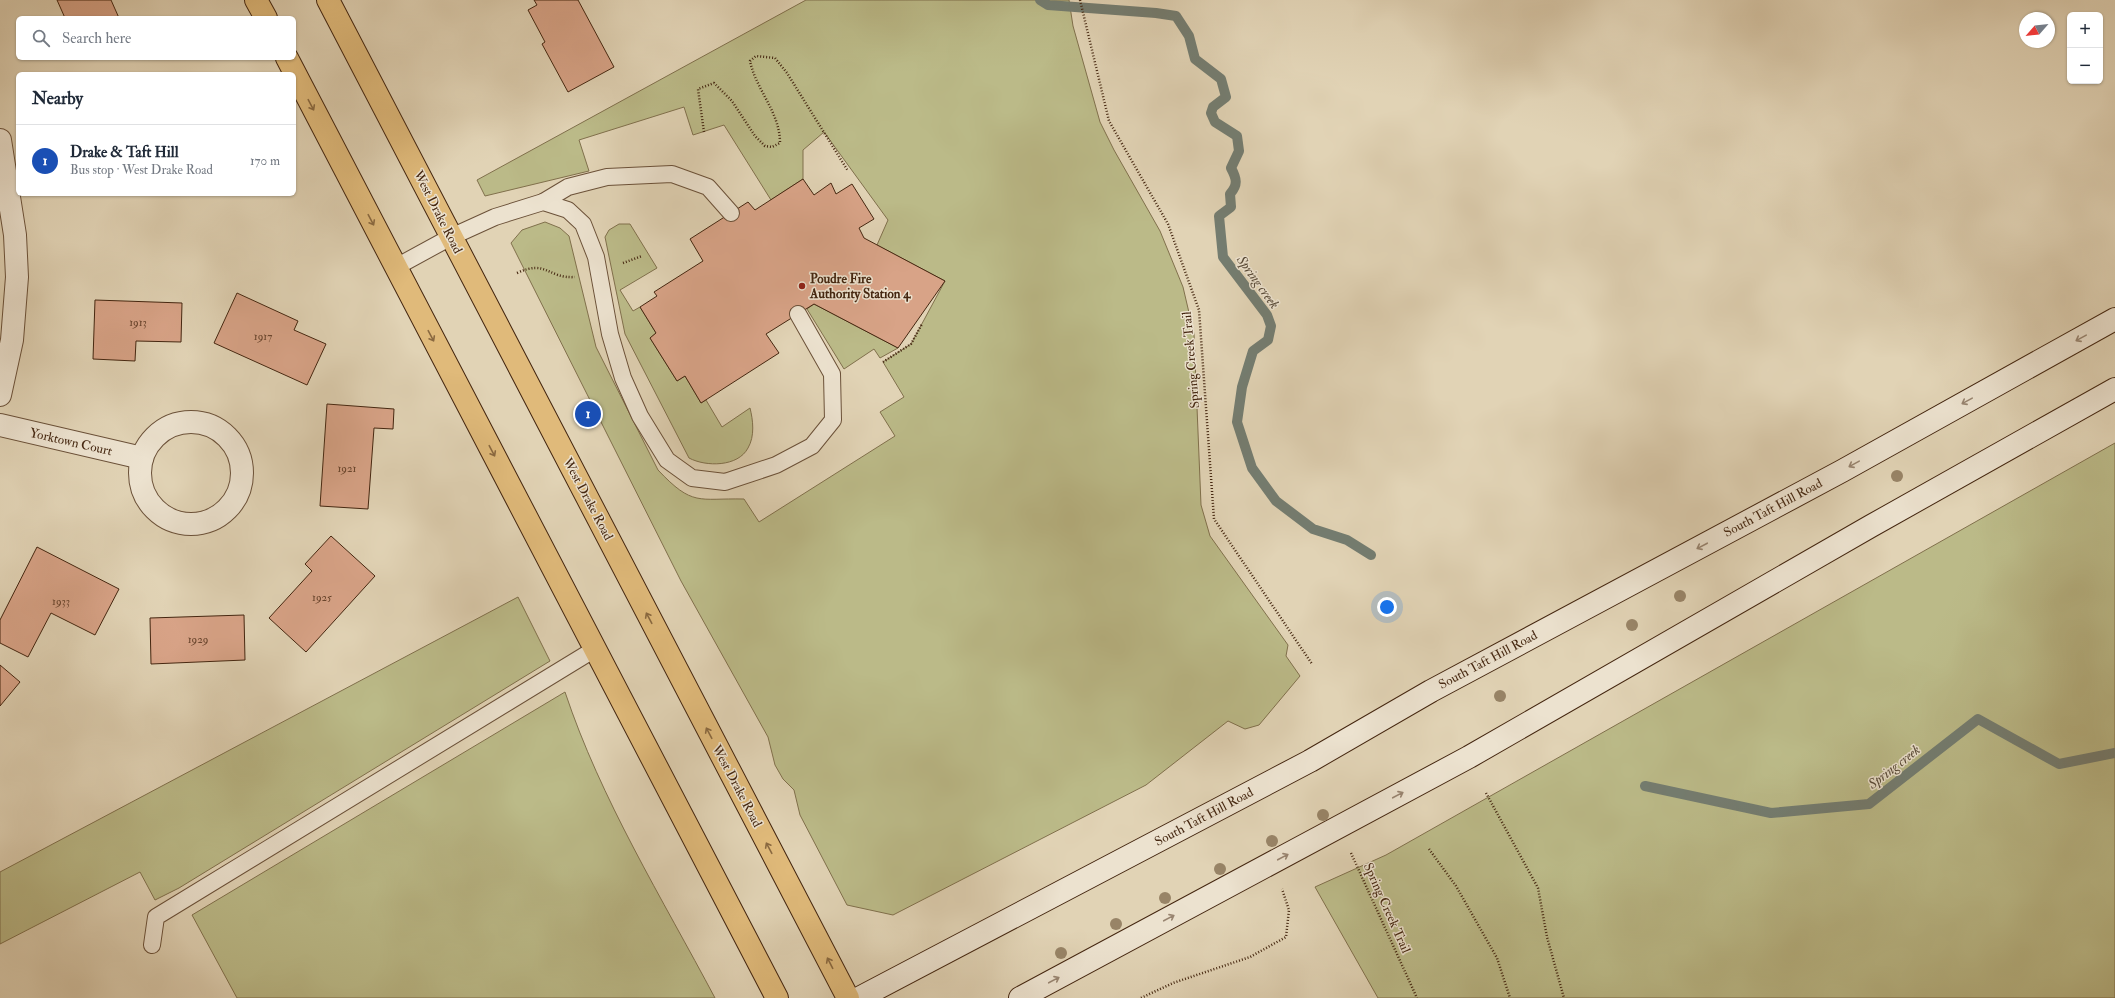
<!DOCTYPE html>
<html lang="en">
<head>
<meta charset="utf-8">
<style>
	:root { --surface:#fff; --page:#f2f2f3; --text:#1f2937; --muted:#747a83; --line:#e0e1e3; --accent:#8f2418 }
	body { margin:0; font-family:"IM FELL Double Pica",serif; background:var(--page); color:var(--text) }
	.controls { position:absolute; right:12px; top:12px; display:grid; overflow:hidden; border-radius:6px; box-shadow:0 1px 3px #0004 }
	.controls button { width:36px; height:36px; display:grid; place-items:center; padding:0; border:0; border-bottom:1px solid var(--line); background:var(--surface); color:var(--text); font:20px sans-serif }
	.compass { position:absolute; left:2019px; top:12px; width:36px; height:36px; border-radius:50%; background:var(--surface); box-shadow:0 1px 3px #0004; rotate:242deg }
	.you { position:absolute; left:1387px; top:607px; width:14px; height:14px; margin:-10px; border:3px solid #fff; border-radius:50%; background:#1a73e8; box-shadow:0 0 0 6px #1a73e833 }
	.badge { display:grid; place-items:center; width:26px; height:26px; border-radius:50%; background:var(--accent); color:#fff; font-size:13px; font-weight:700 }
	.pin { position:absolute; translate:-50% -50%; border:2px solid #fff; box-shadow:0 1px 4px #0006 }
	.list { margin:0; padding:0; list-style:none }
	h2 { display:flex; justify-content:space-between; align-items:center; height:52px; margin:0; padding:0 16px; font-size:17px }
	h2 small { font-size:13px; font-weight:400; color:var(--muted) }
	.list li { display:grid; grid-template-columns:26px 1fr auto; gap:12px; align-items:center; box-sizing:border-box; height:72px; padding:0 16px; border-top:1px solid var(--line) }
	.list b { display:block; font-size:15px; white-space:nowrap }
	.list p { margin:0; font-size:13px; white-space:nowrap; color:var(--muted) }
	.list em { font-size:13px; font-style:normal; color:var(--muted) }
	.icon { flex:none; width:22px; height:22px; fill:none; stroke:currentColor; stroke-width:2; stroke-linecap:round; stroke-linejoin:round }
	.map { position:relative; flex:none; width:2115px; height:998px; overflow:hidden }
	.search { position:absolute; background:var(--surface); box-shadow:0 1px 3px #0004; left:16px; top:16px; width:280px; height:44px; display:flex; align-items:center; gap:10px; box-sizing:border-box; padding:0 14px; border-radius:6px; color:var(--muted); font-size:15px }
	.panel { position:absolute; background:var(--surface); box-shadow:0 1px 3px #0004; left:16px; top:72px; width:280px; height:124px; border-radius:6px }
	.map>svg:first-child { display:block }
	.green { fill:#bbba88; stroke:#80704c }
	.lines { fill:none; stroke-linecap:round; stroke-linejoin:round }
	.stream { stroke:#747d71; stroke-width:10 }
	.building { fill:#d8a387; stroke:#442610 }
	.lane-casing { stroke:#6b5139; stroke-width:18 }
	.street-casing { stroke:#6b5139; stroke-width:24 }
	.secondary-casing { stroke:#442610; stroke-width:24 }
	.primary-casing { stroke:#442610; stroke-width:24 }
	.path { stroke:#442610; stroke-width:2.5; stroke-dasharray:1 2; stroke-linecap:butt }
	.lane { stroke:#ece2cf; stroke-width:16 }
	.street { stroke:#ece2cf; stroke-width:22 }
	.secondary { stroke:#ece2cf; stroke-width:22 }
	.primary { stroke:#e0ba7a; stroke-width:22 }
	.tree { fill:#988467 }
	.oneway { stroke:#8a6940 }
	.oneway2 { stroke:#988470 }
	.poi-dot { fill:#8f2418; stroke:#ece2cf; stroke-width:1.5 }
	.labels { text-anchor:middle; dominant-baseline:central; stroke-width:3; stroke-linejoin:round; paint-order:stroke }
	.number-label { font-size:11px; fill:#69452e }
	.street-label { font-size:13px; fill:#442610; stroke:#ece2cf }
	.poi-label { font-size:13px; font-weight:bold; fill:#442610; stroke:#ece2cf; text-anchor:start }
	.water-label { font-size:14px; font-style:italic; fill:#584a38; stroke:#ece2cf }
</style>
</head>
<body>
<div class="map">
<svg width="2115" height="998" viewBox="0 0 2115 998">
	<rect width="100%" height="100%" fill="#e1d3b5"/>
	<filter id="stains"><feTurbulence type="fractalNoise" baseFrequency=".005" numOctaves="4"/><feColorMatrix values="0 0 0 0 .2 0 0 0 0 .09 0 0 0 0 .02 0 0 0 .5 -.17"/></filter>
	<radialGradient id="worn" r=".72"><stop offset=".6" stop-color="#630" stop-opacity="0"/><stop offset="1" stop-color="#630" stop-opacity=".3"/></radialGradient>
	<g class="green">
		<path d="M806 0H1069L1073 26 1100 122 1114 150 1160 231 1183 287 1194 334 1201 505 1210 536 1288 645 1286 656 1300 676 1259 725 1245 729 1228 721 1146 785 893 915 847 905 800 815 794 790 783 779 775 765 768 737 681 581 511 243 522 230 545 222 560 228 569 236 596 347 658 470C693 507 698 498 744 499L759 522 895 436 880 412 904 397 883 362 911 344 945 281 877 245 888 220 824 132 803 150V179L771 200 724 125 693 135 684 107 579 140 589 171 485 196 477 180Z"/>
		<path d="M619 224H630L657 268 620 290 633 311 640 307 656 333 650 338 677 381 685 376 701 403 706 400 722 427 750 408C753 420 755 436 748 448 738 467 706 467 689 458L625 334 605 237 609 230Z"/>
		<path d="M814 304 898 348 880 358 874 349 844 369 807 309Z"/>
		<path d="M2115 443V998H1378L1315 887 1386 855Z"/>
		<path d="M518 597 550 661 179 888 155 900 140 872 0 944V872Z"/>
		<path d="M565 692C601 800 662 898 715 998H237L192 915Z"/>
	</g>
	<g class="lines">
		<g class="stream">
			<path d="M1040 0 1048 5 1156 13 1176 16 1189 36 1195 59 1221 79 1226 97 1213 107 1211 113 1215 122 1237 136 1239 151 1231 168C1237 179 1238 185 1230 194L1231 207 1219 216 1223 257 1267 315 1271 326 1268 340 1253 351 1242 387 1237 422 1252 468 1276 501 1313 529 1347 540 1371 555"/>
			<path d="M1645 786 1771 813 1869 804 1978 719 2059 764 2115 753"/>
		</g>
	</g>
	<g class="building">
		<path d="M57 0H111L119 18H65Z"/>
		<path d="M534 0H578L614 67 568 92 542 44 545 42 528 10 537 5Z"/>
		<path d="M803 179 814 195 831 183 836 194 852 184 874 219 859 228 864 238 945 281 898 348 814 304 766 334 779 353 701 403 685 376 677 381 650 338 656 333 640 307 657 296 654 292 703 261 690 239 748 202 755 210Z"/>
		<path d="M237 293 298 321 294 330 326 344 307 385 214 343Z"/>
		<path d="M95 300 182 303 181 342 136 341 135 361 93 359Z"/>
		<path d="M327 404 394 409 393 429 374 428 368 509 320 506Z"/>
		<path d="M331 536 375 576 306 652 269 618 312 571 305 564Z"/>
		<path d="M37 547 119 589 95 635 51 613 28 657 0 643V620Z"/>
		<path d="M244 615 245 660 151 664 150 618Z"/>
		<path d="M0 665 20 682 0 706Z"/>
	</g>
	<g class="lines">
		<defs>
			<g id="lane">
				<path d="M543 202 568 187 607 177 672 174 708 187 731 213"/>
				<path d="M396 267 451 237 495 217 543 202 568 210 583 224 596 257 610 334 623 378 640 416 667 460 692 478 725 482 776 465 812 446 833 420 832 374 798 314"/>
				<path d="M152 945 156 917 595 649"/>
			</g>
			<g id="street">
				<path d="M0 140 15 235 17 277 12 340 0 395"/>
				<circle cx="191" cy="473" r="51"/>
				<path d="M0 425 142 458"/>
			</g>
			<g id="secondary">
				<path d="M859 998 1310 761 1431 691 1842 471 2115 319"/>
				<path d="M1020 998 1469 757 1871 526 2115 389"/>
			</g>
			<g id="primary">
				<path d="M256 0 266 18"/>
				<path d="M328 0 848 998"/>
				<path d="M287 58 777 998"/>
			</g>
		</defs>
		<use href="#lane" class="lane-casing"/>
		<use href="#street" class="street-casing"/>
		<use href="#secondary" class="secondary-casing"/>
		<use href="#primary" class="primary-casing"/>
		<g class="path">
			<path d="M1080 0 1109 121 1168 224 1199 310 1214 519 1312 664"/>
			<path d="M704 132 698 89 714 83 732 101 755 136 765 146 772 147 780 143C780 112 756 90 750 61L756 56 775 58 787 73 848 171"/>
			<path d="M623 263 642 256"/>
			<path d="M517 273C547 259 548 279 575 277"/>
			<path d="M883 362 911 344 922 324"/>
			<path d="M1486 793 1538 888 1547 937 1564 998"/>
			<path d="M1429 849 1456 886 1497 958 1510 998"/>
			<path d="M1351 853 1417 998"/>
			<path d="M1141 998 1173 983 1250 957 1286 937 1289 910 1282 889"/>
		</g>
		<use href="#lane" class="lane"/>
		<use href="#street" class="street"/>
		<use href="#secondary" class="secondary"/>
		<use href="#primary" class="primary"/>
	</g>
	<g class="tree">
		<circle cx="1897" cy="476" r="6"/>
		<circle cx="1680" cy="596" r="6"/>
		<circle cx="1632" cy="625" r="6"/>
		<circle cx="1500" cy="696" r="6"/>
		<circle cx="1323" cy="815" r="6"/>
		<circle cx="1272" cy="841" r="6"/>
		<circle cx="1220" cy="869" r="6"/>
		<circle cx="1165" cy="898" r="6"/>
		<circle cx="1116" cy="924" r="6"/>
		<circle cx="1061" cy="953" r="6"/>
	</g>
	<defs><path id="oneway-shaft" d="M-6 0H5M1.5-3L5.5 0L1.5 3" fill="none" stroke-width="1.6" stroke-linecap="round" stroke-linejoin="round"/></defs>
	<g class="oneway">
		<use href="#oneway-shaft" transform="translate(311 105) rotate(62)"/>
		<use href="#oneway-shaft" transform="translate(371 220) rotate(62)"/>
		<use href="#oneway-shaft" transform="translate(431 336) rotate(62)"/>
		<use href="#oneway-shaft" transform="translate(492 451) rotate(62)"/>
		<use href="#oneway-shaft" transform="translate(649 618) rotate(-118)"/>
		<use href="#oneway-shaft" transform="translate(709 733) rotate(-118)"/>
		<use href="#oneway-shaft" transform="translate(769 848) rotate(-118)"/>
		<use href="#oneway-shaft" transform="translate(830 963) rotate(-117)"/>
	</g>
	<g class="oneway2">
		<use href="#oneway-shaft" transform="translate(2081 338) rotate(151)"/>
		<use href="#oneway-shaft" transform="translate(1967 401) rotate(151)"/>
		<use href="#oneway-shaft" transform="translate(1854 464) rotate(151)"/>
		<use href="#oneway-shaft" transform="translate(1702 546) rotate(152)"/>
		<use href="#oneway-shaft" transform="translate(1398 795) rotate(-28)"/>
		<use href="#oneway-shaft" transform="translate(1283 857) rotate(-28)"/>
		<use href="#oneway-shaft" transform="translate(1169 918) rotate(-28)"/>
		<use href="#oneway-shaft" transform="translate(1054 980) rotate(-28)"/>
	</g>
	<circle class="poi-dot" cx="802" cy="286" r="4"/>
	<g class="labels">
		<g class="number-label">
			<text x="138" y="322">1913</text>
			<text x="263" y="336">1917</text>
			<text x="347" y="468">1921</text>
			<text x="322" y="597">1925</text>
			<text x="61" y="601">1933</text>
			<text x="198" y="639">1929</text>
		</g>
		<g class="street-label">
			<text transform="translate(438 212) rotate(63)">West Drake Road</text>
			<text transform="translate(1191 360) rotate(-95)">Spring Creek Trail</text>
			<text transform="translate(71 442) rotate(13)">Yorktown Court</text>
			<text transform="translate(588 499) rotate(62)">West Drake Road</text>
			<text transform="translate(1773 508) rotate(-28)">South Taft Hill Road</text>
			<text transform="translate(1488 660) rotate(-28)">South Taft Hill Road</text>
			<text transform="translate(737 786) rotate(62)">West Drake Road</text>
			<text transform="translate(1204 817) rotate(-28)">South Taft Hill Road</text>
			<text transform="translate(1387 908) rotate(66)">Spring Creek Trail</text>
		</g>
		<g class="poi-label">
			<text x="810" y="279">Poudre Fire<tspan x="810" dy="15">Authority Station 4</tspan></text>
		</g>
		<g class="water-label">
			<text transform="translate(1258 282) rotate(54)">Spring creek</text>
			<text transform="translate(1894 767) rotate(-38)">Spring creek</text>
		</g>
	</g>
	<rect width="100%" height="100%" filter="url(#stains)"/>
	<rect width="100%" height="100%" fill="url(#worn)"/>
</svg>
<div class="controls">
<button>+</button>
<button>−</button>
</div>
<svg class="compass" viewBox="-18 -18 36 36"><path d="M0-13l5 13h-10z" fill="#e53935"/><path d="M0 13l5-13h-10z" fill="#747a83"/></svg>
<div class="you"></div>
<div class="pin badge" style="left:588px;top:414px;background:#1a4fb4">1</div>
<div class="search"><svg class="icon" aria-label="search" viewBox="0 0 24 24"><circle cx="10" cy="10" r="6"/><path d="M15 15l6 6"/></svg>Search here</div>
<section class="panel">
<h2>Nearby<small></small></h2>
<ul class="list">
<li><span class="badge" style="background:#1a4fb4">1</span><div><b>Drake &amp; Taft Hill</b><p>Bus stop · West Drake Road</p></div><em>170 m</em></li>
</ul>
</section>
</div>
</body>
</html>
